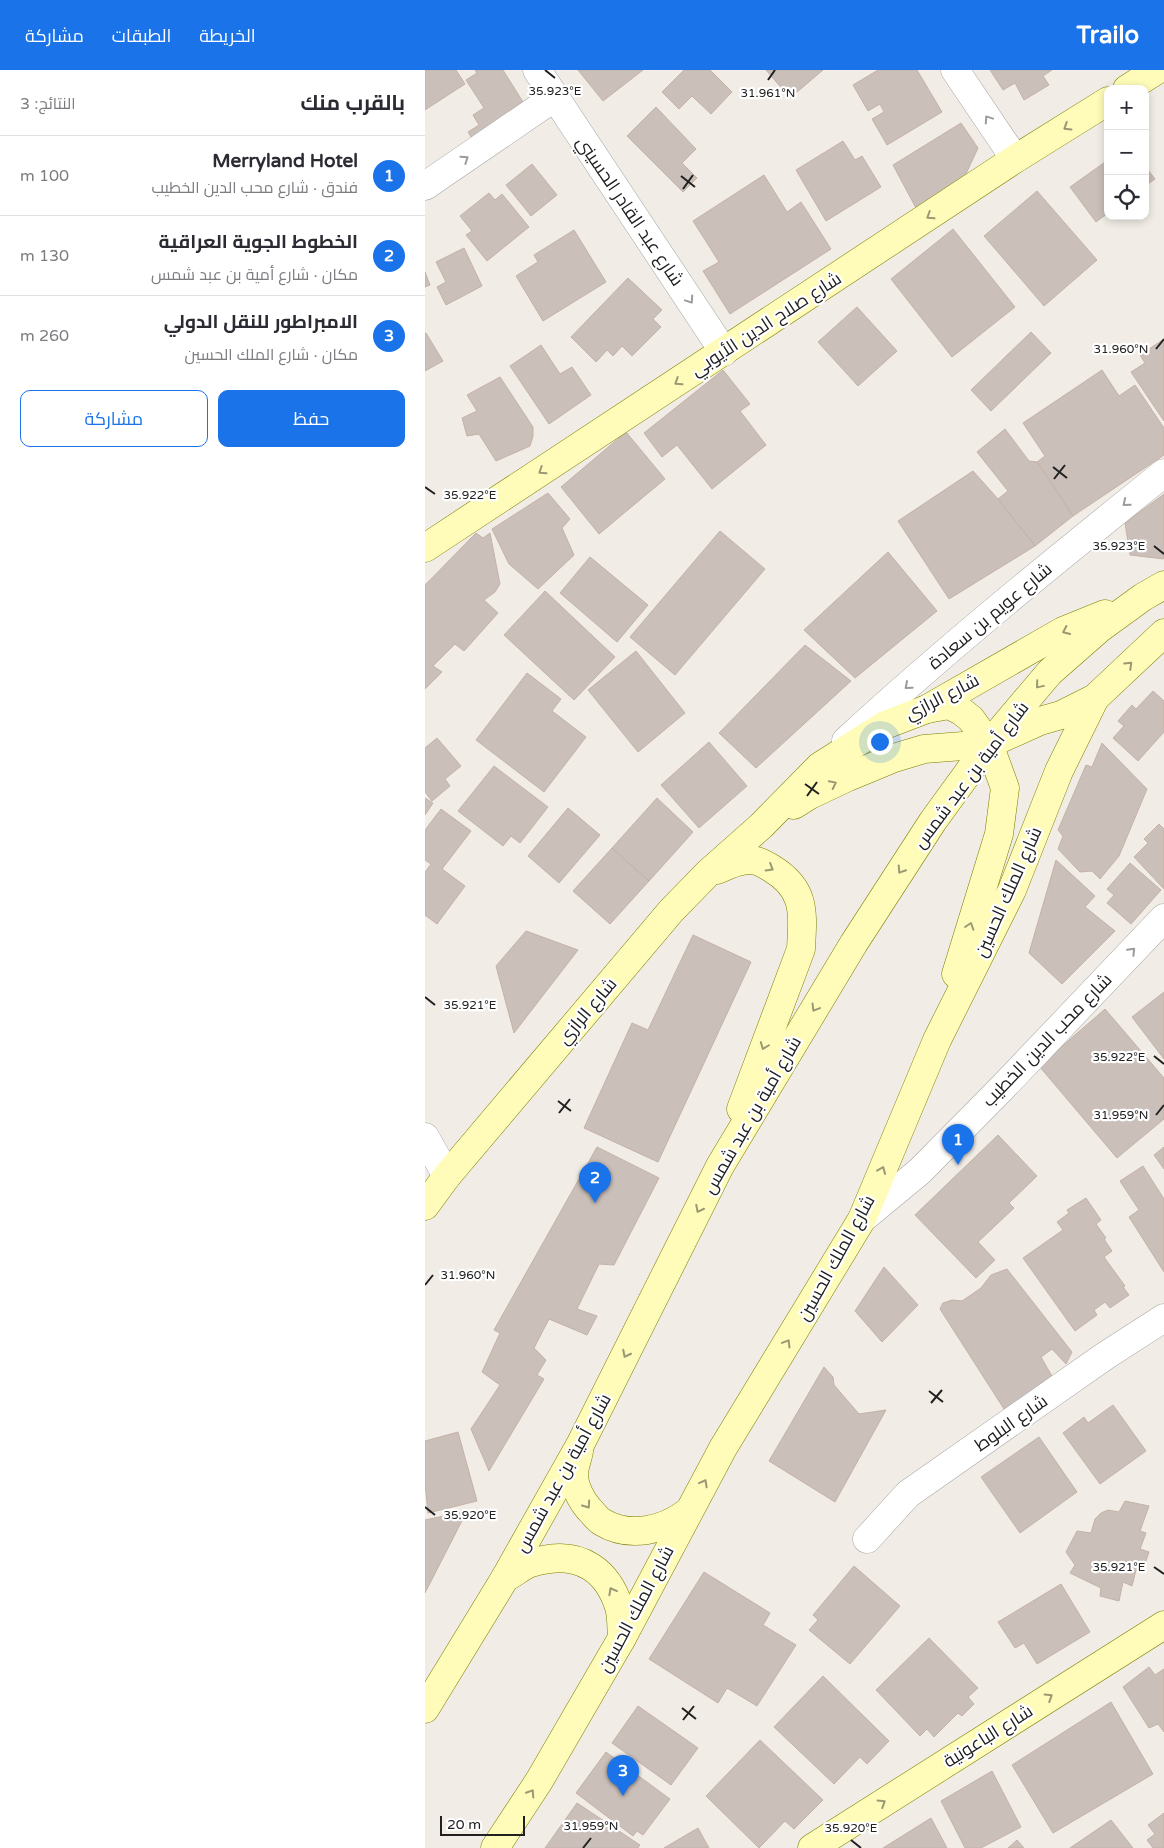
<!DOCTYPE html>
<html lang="ar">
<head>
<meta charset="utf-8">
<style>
	:root { --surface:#fff; --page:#f7f7f7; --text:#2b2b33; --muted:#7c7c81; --line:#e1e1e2; --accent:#1a73e8 }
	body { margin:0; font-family:"Varela Round",Cairo,sans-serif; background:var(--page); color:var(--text); direction:rtl }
	.controls { position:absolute; right:15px; top:15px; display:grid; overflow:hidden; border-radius:10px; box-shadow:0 2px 8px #0003 }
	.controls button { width:45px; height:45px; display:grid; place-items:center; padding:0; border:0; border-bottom:1px solid var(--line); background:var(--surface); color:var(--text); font:25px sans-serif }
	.scale { position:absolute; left:15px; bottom:12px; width:85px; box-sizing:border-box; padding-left:5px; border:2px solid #202020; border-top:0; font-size:14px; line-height:18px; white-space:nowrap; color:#202020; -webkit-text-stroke:4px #fff; paint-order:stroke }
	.you { position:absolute; left:454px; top:671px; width:18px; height:18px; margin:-12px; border:4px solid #fff; border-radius:50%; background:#1a73e8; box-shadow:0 0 0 8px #1a73e833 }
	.badge { display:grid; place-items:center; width:32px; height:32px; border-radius:50%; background:var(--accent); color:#fff; font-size:16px; font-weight:700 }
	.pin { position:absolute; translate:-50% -41px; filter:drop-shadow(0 1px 2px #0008) }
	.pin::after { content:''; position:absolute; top:26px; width:18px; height:15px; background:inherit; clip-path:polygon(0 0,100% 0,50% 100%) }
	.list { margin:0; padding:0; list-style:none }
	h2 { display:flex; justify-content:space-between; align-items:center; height:65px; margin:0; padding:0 20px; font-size:21px }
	h2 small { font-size:16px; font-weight:400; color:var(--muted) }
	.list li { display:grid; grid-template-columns:32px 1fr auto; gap:15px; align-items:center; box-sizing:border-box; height:80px; padding:0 20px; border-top:1px solid var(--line) }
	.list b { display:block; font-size:19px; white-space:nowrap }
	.list p { margin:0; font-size:16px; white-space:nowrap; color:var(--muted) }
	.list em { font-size:16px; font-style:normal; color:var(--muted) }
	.actions { display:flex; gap:10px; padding:15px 20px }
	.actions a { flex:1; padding:11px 0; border:1px solid var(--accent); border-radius:10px; text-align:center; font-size:18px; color:var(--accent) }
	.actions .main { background:var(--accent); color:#fff }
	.icon { flex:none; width:28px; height:28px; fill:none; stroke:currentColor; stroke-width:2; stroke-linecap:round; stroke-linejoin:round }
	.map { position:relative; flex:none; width:739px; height:1778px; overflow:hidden; direction:ltr }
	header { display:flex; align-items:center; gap:30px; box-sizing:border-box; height:70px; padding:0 25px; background:var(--accent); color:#fff }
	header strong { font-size:24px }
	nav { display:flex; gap:28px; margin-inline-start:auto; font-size:18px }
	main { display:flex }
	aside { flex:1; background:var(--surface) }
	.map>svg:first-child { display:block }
	.building { fill:#cabfb9; stroke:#c4b2a7 }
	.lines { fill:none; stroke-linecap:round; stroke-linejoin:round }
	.street-casing { stroke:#a7a7a7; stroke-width:29 }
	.secondary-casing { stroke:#7b7f00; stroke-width:29 }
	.street { stroke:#fff; stroke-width:28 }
	.secondary { stroke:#fefcb8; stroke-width:28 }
	.oneway { stroke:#9b9b9b }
	.oneway2 { stroke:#9a9974 }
	.ticks { fill:none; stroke:#202020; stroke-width:2 }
	.labels { text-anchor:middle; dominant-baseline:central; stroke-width:4.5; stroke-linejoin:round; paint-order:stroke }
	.street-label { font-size:18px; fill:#202020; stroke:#fff }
	.ticks-label { font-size:12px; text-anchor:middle; fill:#202020; stroke:#fff; stroke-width:4.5; stroke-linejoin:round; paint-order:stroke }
</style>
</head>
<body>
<header>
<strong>Trailo</strong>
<nav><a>الخريطة</a><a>الطبقات</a><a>مشاركة</a></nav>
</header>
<main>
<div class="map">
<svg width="739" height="1778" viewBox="0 0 739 1778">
	<rect width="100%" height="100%" fill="#f1ede6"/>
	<g class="building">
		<path d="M0 0H31L40 14 0 40Z"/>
		<path d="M50 0H78L103 40 50 73 43 62 54 55 48 45 59 38 41 10 52 3Z"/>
		<path d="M153 0H218L178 31Z"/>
		<path d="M259 0H285L307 22 286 44 267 26 254 39 237 22Z"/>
		<path d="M341 0H398L365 28Z"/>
		<path d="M453 0H492L517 42 462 75 447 49 459 42 455 34 443 41 428 15Z"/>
		<path d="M565 0H627L618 6 624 15 599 30 590 13 578 20Z"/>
		<path d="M231 37 271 79 257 93 272 108 258 122 202 66Z"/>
		<path d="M536 53 553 78 540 106 491 138 468 95Z"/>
		<path d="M418 71 430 90 437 86 456 117 401 151 371 100Z"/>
		<path d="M683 90V143L671 152 645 117Z"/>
		<path d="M107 94 132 125 106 146 81 115Z"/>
		<path d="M720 96 730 109 720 116Z"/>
		<path d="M339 105 362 142 376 132 406 179 305 244 278 201 294 192 268 151Z"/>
		<path d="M612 121 672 190 619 236 559 166Z"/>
		<path d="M64 123 70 130 77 124 104 157 62 191 41 165 47 161 35 146Z"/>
		<path d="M528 159 590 237 527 287 466 209Z"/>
		<path d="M149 160 181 212 118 251 91 206 113 192 109 185Z"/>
		<path d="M39 178 57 216 21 235 12 217 21 212 11 192Z"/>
		<path d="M0 202 5 215 0 217Z"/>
		<path d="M203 208 237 240 228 249 236 257 207 286 197 276 188 286 182 280 171 292 146 267Z"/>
		<path d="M432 237 472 281 433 316 393 272Z"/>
		<path d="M606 262 626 283 566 341 546 320Z"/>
		<path d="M0 263H1L18 291 0 301Z"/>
		<path d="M739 269V351L706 302 720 293 715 285Z"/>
		<path d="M116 275 135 304 147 297 166 325 124 354 85 296Z"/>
		<path d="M298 300 325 334 315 341 341 375 287 419 252 375 237 387 219 363Z"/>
		<path d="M677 300 694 326 710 315 739 358V385L648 446 612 392 620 386 598 353Z"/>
		<path d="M75 307 108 357V366L105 376 71 391 54 364 42 366 37 348 52 341 42 325Z"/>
		<path d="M580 359 604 391 612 392 648 446 610 476 573 429 583 421 552 382Z"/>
		<path d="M201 362 240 409 174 464 136 417Z"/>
		<path d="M548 401 573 429 610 476 524 529 473 451Z"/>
		<path d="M123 423 145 449 137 458 149 485 113 519 84 494 67 459Z"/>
		<path d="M739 424V489L705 485 700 453Z"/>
		<path d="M295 461 340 499 250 605 205 567Z"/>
		<path d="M51 463 58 468 65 463 75 514 70 522 59 530 73 543 39 581 30 574 8 596 17 602 0 619V515Z"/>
		<path d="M463 482 512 541 430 608 379 560Z"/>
		<path d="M165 487 223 535 192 572 135 523Z"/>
		<path d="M120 521 190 587 149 630 79 565Z"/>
		<path d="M380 575 426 611 331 698 294 663Z"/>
		<path d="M211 581 260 643 213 682 163 620Z"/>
		<path d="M102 603 136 629 127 641 161 667 119 722 51 670Z"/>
		<path d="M728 621 739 631V662L713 691 688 668 699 656 693 651 707 635 711 639Z"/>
		<path d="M12 668 36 696 20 709 25 716 7 731 0 722V678Z"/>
		<path d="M284 672 322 716 274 758 236 715Z"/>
		<path d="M677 673 722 719 694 786 675 809 667 801 655 802 633 779 638 766 633 760 661 695 667 697Z"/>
		<path d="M69 696 123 737 95 773 86 766 78 776 33 741Z"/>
		<path d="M0 728 8 733 0 745Z"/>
		<path d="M232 728 268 762 224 811 187 778Z"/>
		<path d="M143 738 175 765 134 813 103 786Z"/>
		<path d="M16 739 46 761 17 799 40 816 12 854 0 845V802L6 794 0 790V760Z"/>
		<path d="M734 754 739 759V819L709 787 723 773 719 769Z"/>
		<path d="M187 778 224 811 185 854 148 821Z"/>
		<path d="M631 790 670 826 660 837 690 861 637 914 604 883Z"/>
		<path d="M705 793 736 820 706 854 682 833 689 825 682 819Z"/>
		<path d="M101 861 153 880 89 963 71 896Z"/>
		<path d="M268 865 326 892 233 1092 159 1058 207 953 223 960Z"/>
		<path d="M739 922V989L707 947Z"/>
		<path d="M680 939 739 1008V1049L692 1088 614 996Z"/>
		<path d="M573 1065 612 1106 584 1133 589 1138 553 1172 570 1190 551 1208 490 1145Z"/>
		<path d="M172 1077 234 1108 189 1195 174 1194 152 1239 172 1246 162 1265 124 1249 109 1278 121 1290 112 1305 119 1309 64 1401 46 1359 75 1315 57 1302 75 1263 69 1260Z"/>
		<path d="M739 1077V1099L729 1085Z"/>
		<path d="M718 1096 739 1129V1202L704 1147 714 1140 695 1111Z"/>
		<path d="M661 1128 676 1150 671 1154 681 1168 679 1169 687 1181 679 1187 700 1216 698 1217 704 1225 685 1238 680 1232 669 1240 672 1245 650 1261 598 1188 638 1160 632 1152 644 1143 642 1140Z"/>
		<path d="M459 1197 493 1235 457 1272 430 1241Z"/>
		<path d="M582 1199 647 1282 641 1294 627 1279 616 1287 628 1308 579 1339 515 1239 518 1233 527 1230 537 1231 556 1218 566 1205Z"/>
		<path d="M399 1297 408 1307 409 1315 434 1344 461 1340 410 1432 344 1391Z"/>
		<path d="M688 1335 721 1381 675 1414 638 1363 659 1347 663 1353Z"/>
		<path d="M33 1362 52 1431 3 1443 0 1413V1371Z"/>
		<path d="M614 1367 652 1422 595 1463 556 1407Z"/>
		<path d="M700 1431 724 1436 715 1461 721 1463 715 1479 724 1482 717 1502 711 1500 707 1516 698 1512 694 1531 675 1526 676 1518 645 1503 650 1495 641 1482 652 1461 666 1463 670 1449 676 1443 683 1440 694 1442Z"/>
		<path d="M42 1441 0 1523V1450Z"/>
		<path d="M429 1496 475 1536 425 1594 384 1560 393 1550 388 1545Z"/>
		<path d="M279 1502 345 1543 338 1555 371 1575 332 1636 302 1618 293 1633 224 1589Z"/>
		<path d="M636 1514 665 1562 612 1594 599 1573 590 1578 573 1552Z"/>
		<path d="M504 1568 553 1618 543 1627 549 1634 537 1646 533 1643 509 1667 502 1659 495 1666 451 1620Z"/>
		<path d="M724 1597 730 1605 739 1599V1662L733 1654 724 1658 698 1617Z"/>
		<path d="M398 1606 464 1671 442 1694 435 1687 409 1714 349 1657Z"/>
		<path d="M686 1632 728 1704 628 1763 587 1695Z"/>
		<path d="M213 1636 273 1678 246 1715 187 1673Z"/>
		<path d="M335 1670 398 1730 369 1759 360 1751 334 1778 281 1726Z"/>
		<path d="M181 1682 245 1729 218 1765 212 1761 208 1766 151 1723Z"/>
		<path d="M567 1701 596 1757 556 1778H540L516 1731Z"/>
		<path d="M152 1733 215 1775 213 1778H120Z"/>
		<path d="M739 1743V1778H728L722 1770 730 1764 723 1755Z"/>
		<path d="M506 1748 522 1778H458Z"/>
		<path d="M686 1750 708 1778H645Z"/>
		<path d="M273 1758 284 1778H239Z"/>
		<path d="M592 1770 599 1778H583Z"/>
	</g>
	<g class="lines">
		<defs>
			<g id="street">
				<path d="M112 0 299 282"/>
				<path d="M530 0 590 89"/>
				<path d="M0 116 130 27"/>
				<path d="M421 671C523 577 631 490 739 403"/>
				<path d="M0 1067 22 1106"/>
				<path d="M437 1149 495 1101 578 1017 739 848"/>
				<path d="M442 1469 483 1424 680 1286 739 1248"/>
			</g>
			<g id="secondary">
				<path d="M702 19 732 0"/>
				<path d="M0 478 590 89 683 31"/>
				<path d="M502 639 524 635 536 641 546 649 564 674 580 718 574 764 531 904"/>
				<path d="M369 735 385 725 423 707 469 688 499 679 564 674 615 651 636 645 670 628"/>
				<path d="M292 800C300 797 308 792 317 791 329 788 336 792 346 798 381 819 378 842 376 879L316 1039"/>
				<path d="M0 1136 22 1106 246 841 283 803 336 756 395 696 460 655 502 639 638 561 680 544"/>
				<path d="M154 1381C153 1388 149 1397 149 1404 149 1416 156 1430 164 1439 168 1443 172 1449 177 1452 205 1469 239 1460 263 1442"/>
				<path d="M80 1508C88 1504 95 1498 103 1494 108 1492 113 1491 118 1490 156 1482 183 1501 194 1537 197 1547 196 1558 197 1568"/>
				<path d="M0 1639 80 1508 156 1373 295 1096 429 873 508 751 564 674 625 602 674 559 718 527 739 515"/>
				<path d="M70 1778 114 1711 197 1568 298 1378 437 1149 512 970 587 820 634 701 670 628 739 563"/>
				<path d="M387 1778 739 1555"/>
			</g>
		</defs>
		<use href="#street" class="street-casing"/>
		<use href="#secondary" class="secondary-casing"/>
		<use href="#street" class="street"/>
		<use href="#secondary" class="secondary"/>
	</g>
	<defs><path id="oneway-chevron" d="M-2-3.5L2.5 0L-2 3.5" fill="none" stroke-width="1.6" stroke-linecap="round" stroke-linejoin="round" transform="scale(1.25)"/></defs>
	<g class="oneway">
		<use href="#oneway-chevron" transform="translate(563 49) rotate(-124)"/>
		<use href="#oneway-chevron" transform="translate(40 89) rotate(-34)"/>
		<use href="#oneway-chevron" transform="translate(265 230) rotate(56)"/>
		<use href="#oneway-chevron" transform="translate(701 433) rotate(141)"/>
		<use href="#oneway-chevron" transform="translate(483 616) rotate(139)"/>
		<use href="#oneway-chevron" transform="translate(707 881) rotate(-46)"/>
	</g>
	<g class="oneway2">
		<use href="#oneway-chevron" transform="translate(642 57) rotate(148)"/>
		<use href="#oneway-chevron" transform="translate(505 146) rotate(147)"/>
		<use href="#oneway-chevron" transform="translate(253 312) rotate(147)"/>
		<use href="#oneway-chevron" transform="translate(117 401) rotate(147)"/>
		<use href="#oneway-chevron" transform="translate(641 561) rotate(155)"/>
		<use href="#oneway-chevron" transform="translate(704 595) rotate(-44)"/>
		<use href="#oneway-chevron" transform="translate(614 615) rotate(130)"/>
		<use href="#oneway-chevron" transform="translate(408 714) rotate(-26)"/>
		<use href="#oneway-chevron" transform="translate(345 798) rotate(31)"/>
		<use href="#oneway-chevron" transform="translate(476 800) rotate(123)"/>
		<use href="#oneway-chevron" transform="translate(545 856) rotate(-72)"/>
		<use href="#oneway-chevron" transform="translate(390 938) rotate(121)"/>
		<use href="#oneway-chevron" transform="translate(339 976) rotate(111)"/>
		<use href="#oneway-chevron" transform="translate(457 1100) rotate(-67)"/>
		<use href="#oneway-chevron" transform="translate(274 1139) rotate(117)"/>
		<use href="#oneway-chevron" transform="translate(362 1273) rotate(-59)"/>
		<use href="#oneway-chevron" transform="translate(201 1284) rotate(117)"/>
		<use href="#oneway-chevron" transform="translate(279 1413) rotate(-61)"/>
		<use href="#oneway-chevron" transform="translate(162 1435) rotate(55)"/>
		<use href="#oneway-chevron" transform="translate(187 1521) rotate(-119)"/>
		<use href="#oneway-chevron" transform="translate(624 1627) rotate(-32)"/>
		<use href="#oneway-chevron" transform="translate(106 1723) rotate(-57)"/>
		<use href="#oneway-chevron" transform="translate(457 1733) rotate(-32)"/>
	</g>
	<path class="ticks" d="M120 0 130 8M343 10 350 0M256 106 270 117M258 119 268 105M731 279 739 269M628 397 642 408M629 409 640 395M0 417 10 424M729 476 739 484M380 714 394 724M382 726 392 712M0 927 10 935M729 986 739 994M133 1031 146 1041M134 1043 145 1029M731 1045 739 1035M0 1215 8 1205M504 1321 518 1332M506 1333 517 1320M0 1437 10 1445M729 1497 739 1504M257 1638 271 1649M258 1650 269 1636M426 1770 436 1778M158 1778 166 1768"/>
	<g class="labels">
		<g class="street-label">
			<text transform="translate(205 141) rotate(56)">شارع عبد القادر الحسيني</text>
			<text transform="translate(341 254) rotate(-33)">شارع صلاح الدين الأيوبي</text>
			<text transform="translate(565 546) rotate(-40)">شارع عويم بن سعادة</text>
			<text transform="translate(517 627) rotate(-27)">شارع الرازي</text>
			<text transform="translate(546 705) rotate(-53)">شارع أمية بن عبد شمس</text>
			<text transform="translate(583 822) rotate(-66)">شارع الملك الحسين</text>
			<text transform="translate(162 941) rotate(-50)">شارع الرازي</text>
			<text transform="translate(622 970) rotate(-46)">شارع محب الدين الخطيب</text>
			<text transform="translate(327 1045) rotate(-60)">شارع أمية بن عبد شمس</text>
			<text transform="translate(411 1188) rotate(-61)">شارع الملك الحسين</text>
			<text transform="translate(586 1353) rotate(-35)">شارع البلوط</text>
			<text transform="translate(138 1403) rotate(-61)">شارع أمية بن عبد شمس</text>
			<text transform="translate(211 1539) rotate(-62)">شارع الملك الحسين</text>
			<text transform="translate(563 1666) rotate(-32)">شارع الباعونية</text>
		</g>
	</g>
	<g class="ticks-label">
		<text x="130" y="25">35.923°E</text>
		<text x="343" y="27">31.961°N</text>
		<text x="696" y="283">31.960°N</text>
		<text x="45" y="429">35.922°E</text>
		<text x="694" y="480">35.923°E</text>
		<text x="45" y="939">35.921°E</text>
		<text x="694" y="991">35.922°E</text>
		<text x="696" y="1049">31.959°N</text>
		<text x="43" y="1209">31.960°N</text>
		<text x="45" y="1449">35.920°E</text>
		<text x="694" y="1501">35.921°E</text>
		<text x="166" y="1760">31.959°N</text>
		<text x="426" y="1762">35.920°E</text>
	</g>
</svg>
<div class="controls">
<button>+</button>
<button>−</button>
<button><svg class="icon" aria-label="locate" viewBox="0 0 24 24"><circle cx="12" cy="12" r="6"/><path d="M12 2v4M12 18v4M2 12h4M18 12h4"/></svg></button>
</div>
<div class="scale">20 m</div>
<div class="you"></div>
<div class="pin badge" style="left:533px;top:1095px">1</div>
<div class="pin badge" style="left:170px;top:1133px">2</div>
<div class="pin badge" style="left:198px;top:1726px">3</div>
</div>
<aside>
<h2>بالقرب منك<small>النتائج: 3</small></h2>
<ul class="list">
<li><span class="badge">1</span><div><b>Merryland Hotel</b><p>فندق · شارع محب الدين الخطيب</p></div><em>100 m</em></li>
<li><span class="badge">2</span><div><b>الخطوط الجوية العراقية</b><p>مكان · شارع أمية بن عبد شمس</p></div><em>130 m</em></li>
<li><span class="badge">3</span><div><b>الامبراطور للنقل الدولي</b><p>مكان · شارع الملك الحسين</p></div><em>260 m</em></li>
</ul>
<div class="actions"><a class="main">حفظ</a><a>مشاركة</a></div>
</aside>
</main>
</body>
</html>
